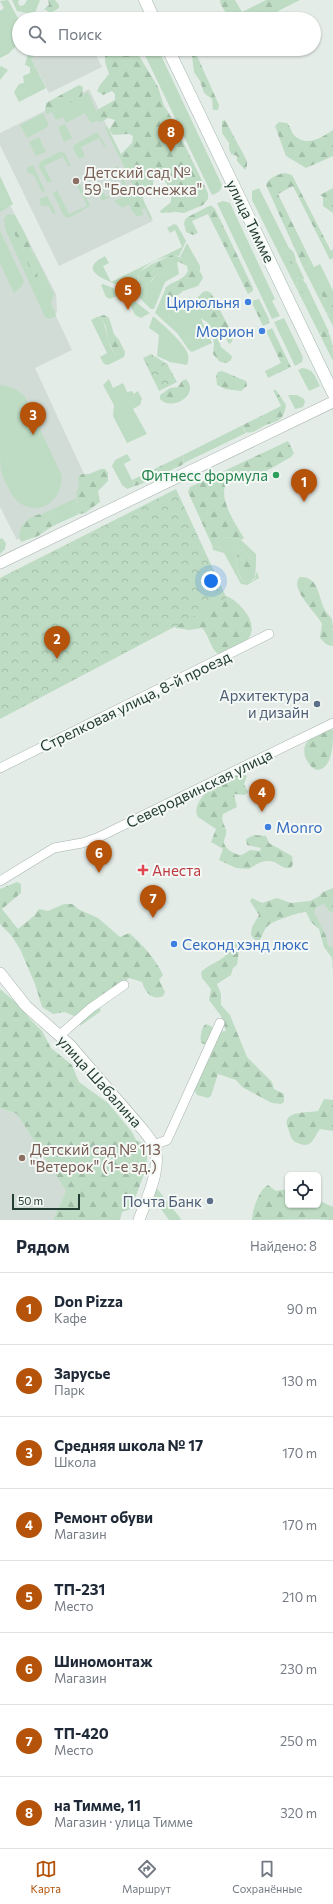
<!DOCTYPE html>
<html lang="ru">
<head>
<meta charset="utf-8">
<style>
	:root { --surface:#fff; --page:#f2f2f3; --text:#1f2937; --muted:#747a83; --line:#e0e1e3; --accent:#b45309 }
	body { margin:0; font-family:Commissioner,sans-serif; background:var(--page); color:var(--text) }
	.controls { position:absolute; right:12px; bottom:12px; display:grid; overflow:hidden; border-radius:6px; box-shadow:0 1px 3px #0004 }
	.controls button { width:36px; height:36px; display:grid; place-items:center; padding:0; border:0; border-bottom:1px solid var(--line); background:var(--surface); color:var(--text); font:20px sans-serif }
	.scale { position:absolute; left:12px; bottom:10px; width:68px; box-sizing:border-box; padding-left:4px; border:2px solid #243d34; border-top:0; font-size:11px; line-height:14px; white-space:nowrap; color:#243d34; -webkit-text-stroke:3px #f4f9f6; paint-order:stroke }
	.you { position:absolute; left:211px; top:581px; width:14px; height:14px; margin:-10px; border:3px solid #fff; border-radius:50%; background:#1a73e8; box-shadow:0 0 0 6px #1a73e833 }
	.badge { display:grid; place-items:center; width:26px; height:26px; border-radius:50%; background:var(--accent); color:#fff; font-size:13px; font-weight:700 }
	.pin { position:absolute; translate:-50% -33px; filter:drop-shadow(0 1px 2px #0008) }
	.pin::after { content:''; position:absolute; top:21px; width:14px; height:12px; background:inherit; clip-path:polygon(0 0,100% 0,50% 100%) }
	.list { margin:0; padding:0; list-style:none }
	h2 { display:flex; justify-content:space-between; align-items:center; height:52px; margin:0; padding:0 16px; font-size:17px }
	h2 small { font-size:13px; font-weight:400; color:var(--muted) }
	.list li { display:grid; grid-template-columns:26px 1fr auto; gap:12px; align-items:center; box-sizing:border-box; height:72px; padding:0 16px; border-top:1px solid var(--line) }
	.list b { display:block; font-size:15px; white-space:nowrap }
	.list p { margin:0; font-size:13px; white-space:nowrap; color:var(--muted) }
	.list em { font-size:13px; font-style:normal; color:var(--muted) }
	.icon { flex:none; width:22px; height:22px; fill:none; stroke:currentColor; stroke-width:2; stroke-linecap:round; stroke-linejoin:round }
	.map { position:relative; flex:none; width:333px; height:1220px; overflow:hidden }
	.search { position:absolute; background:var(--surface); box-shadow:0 1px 3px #0004; left:12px; right:12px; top:12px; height:44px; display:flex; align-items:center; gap:10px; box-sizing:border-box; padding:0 14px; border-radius:22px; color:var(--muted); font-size:15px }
	.sheet { height:628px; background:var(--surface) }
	nav { display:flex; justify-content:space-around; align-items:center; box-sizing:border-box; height:56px; border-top:1px solid var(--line); background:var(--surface); font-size:11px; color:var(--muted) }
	nav a { display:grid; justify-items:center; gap:2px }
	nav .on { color:var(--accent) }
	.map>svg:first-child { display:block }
	.built { fill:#d2dcd6 }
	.grass { fill:#bedcc3 }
	.forest { fill:url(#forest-firs) }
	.park { fill:url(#park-crowns) }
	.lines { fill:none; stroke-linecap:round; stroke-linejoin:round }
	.minor-casing { stroke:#a7b4ae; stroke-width:10 }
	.tertiary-casing { stroke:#a7b4ae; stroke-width:12 }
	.secondary-casing { stroke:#a3b7ae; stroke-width:13 }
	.minor { stroke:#fff; stroke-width:9 }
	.tertiary { stroke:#fff; stroke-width:11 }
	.secondary { stroke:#fff; stroke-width:12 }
	.education-dot { fill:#8d6e63; stroke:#f4f9f6; stroke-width:1.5 }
	.shop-dot { fill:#3f7fe0; stroke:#f4f9f6; stroke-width:1.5 }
	.leisure-dot { fill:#2e9e5b; stroke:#f4f9f6; stroke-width:1.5 }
	.service-dot { fill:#5c6f8a; stroke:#f4f9f6; stroke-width:1.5 }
	.health-dot { fill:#e0444e; stroke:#f4f9f6; stroke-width:1.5 }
	.labels { text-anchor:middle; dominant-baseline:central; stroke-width:4; stroke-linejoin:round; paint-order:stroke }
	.education-label { font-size:15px; fill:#785e54; stroke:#f4f9f6; text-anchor:start }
	.street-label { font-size:15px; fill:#243d34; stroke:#f4f9f6 }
	.shop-label { font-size:15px; fill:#366cbe; stroke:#f4f9f6; text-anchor:end }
	.leisure-label { font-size:15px; fill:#27864d; stroke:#f4f9f6; text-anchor:end }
	.service-label { font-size:15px; fill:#4e5e75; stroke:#f4f9f6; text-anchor:end }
	.health-label { font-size:15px; fill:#be3a42; stroke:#f4f9f6; text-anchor:start }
</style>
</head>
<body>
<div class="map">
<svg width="333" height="1220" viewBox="0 0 333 1220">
	<defs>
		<pattern id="forest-firs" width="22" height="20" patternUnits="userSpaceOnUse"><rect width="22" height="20" fill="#bedcc3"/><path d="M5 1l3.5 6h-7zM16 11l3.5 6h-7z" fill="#a3bea8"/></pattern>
		<pattern id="park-crowns" width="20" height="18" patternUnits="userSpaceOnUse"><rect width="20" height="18" fill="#bedcc3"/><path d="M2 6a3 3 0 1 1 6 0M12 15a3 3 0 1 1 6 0" fill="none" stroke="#a3bea8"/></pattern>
	</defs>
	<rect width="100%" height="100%" fill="#e4ece8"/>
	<g class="built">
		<path d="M50 49H93L102 67 49 93 31 58Z"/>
		<path d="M89 89 153 221 59 266 0 145V133Z"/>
		<path d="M10 205 56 294 57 312 55 314 72 350 35 368 97 502 17 540 0 507V210Z"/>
		<path d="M333 893V955L309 905Z"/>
		<path d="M0 1108 17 1114 66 1191 53 1220H0Z"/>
	</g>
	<g class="grass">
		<path d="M8 0 19 20 14 26 18 36V44L8 54 0 58V11L4 8 0 1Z"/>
		<path d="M12 0H19L18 3 20 6 24 5 27 0H40L35 13 32 14 17 11Z"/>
		<path d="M279 0H300L278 11Z"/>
		<path d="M29 49H50L31 58 46 88 19 102 14 92 19 84 24 83 23 76 30 73V67L25 65Z"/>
		<path d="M142 49H158L222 185C221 191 218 193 212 195Z"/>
		<path d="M88 92 100 120 91 123 85 113 66 123 63 117 56 120 51 110Z"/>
		<path d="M43 113 49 126 27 138 20 125Z"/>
		<path d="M65 124 72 138 64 142 58 127Z"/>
		<path d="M107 126 152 218 150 219 105 128Z"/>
		<path d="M97 132 106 146 104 147 99 138 81 147 85 156 79 159 73 149 74 145Z"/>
		<path d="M39 137 46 152 36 156 29 142Z"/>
		<path d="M59 152 65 153 71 166 69 167 63 157 44 166 52 182H47L39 167 40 162Z"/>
		<path d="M33 165 45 191 42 192 34 175 27 172V168Z"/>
		<path d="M118 166 126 185 125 190 102 201 91 178 94 176 106 197 124 187 115 167Z"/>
		<path d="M0 176 13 204 0 212Z"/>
		<path d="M80 184 90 206 69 218 64 216 53 193 57 190 69 214 87 206 77 185Z"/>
		<path d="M259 188 289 248H287L295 263 296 261 304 278 303 280 298 277 296 285 299 290 306 284 329 332H320L322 339 252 200V191Z"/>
		<path d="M132 193 144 215 136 216 129 205 122 208 114 201Z"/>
		<path d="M47 196 56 213 53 214 49 206H41L39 199Z"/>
		<path d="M223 201 230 203 275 299 272 301 280 316 272 319 217 203Z"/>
		<path d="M8 214 15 215 19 223 15 220 38 274 33 251 54 294 51 303 54 311 57 312 55 313 56 316 49 319 45 317 5 229 4 219Z"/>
		<path d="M174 224 177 225 186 241 179 256C166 254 144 264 138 275V284L142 287 152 281 156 275C165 273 169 273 173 264L177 262 179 274 165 282 154 309H151C144 303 137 294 130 290 117 283 71 273 105 256L109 263 103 266 111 282 182 247 175 230 170 233 167 228Z"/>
		<path d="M0 231 24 281 22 286 14 293 0 263Z"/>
		<path d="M187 243 200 266V271L180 257Z"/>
		<path d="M310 259 314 267 320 264 327 278 322 282 323 298 327 305 325 309 327 313 333 317V326L303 267 308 265Z"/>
		<path d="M103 284 125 293 110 299 106 297 101 285Z"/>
		<path d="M165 290 168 296 165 305 168 308 191 297 212 343 192 352 189 350 177 333 155 313Z"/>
		<path d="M133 300 150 313 141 318 135 315 129 302Z"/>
		<path d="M153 316C162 324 186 344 188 355 189 358 188 362 187 365L170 362 157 356 159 335 149 328Z"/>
		<path d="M97 317 102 319C108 331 106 345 116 355L119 340 125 352 124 357 108 365 104 364 100 357 107 353 91 320Z"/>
		<path d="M284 318 303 357 302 362 295 366 274 322Z"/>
		<path d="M302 368C314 369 315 377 320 386L309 391 298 370Z"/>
		<path d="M109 379 113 388 123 383 127 392 132 391 134 394 138 391 142 399 140 405 133 409 147 434 127 443 113 416 114 405 103 385Z"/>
		<path d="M0 385C11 386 17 389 25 397L61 474C65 496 43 517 21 504 11 497 5 482 1 471 0 464 0 454 0 446 0 426 0 406 0 385Z"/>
		<path d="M288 395H297L304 399 305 402 303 407 295 409Z"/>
		<path d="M243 425 244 431 246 433 184 463 183 455Z"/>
		<path d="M127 454 131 460 124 464 135 486 127 489 122 485 112 466 115 460Z"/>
		<path d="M77 498V513L79 514 53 526V519L42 514Z"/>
		<path d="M228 537 241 540 256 554V564L244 550 239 551C234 558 237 574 242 580L249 582 255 579 257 571 259 578 247 585 241 584 224 553 213 550 212 545 219 548 223 538Z"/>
		<path d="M2 538 6 543 5 549 0 554V539Z"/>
		<path d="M155 1186 181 1219 180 1220H169L153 1198Z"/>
	</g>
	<g class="forest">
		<path d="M48 0H55L59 5V8L51 13 44 9 49 5Z"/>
		<path d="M220 0H235L242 12 266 0H279C287 26 242 19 227 19 228 11 220 8 220 0Z"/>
		<path d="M114 49H135L158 87 164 106 170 115 208 193V199L203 205 184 213 176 212 161 213 160 211 171 202V191L160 173 156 172C151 177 155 183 152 189L142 192 145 208 141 210 138 207 131 211 134 200V186L120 155 132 143 133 136 129 134 113 135 109 130 115 120 108 118C104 120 99 125 95 119L97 110 115 100V94L112 91 103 95 97 91 100 85 109 74 105 62V56Z"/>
		<path d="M187 49H194L219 105 218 110H213L212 99 204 93 200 81 194 72 192 56Z"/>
		<path d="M1 66 8 70 0 80V67Z"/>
		<path d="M79 85 83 87 82 96C77 99 52 114 47 114L45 111 46 103Z"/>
		<path d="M225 120 247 161V166L245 170 237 161V156L231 154 229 149V143L222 133V121Z"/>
		<path d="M279 122 287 123C290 126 291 131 293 134 306 148 321 138 333 130V156L306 168 286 156 275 126Z"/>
		<path d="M285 173 292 175 331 251 333 249V258L330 260 293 186 278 194 310 259 308 265 303 267 266 185C268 178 278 174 285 173Z"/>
		<path d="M333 188V213L323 206V197L320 195Z"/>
		<path d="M209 206H212L215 209 253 288V291L248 294 208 214 192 221 198 233 193 235 186 232 184 223 186 218Z"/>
		<path d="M11 218C13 219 17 221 19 223 26 232 40 269 37 279L35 280 8 219Z"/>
		<path d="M289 248C294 251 295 255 296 261L293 264 288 262 284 255 285 249Z"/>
		<path d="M172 255C181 256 202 268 203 278L198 286 183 291 175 298 166 295 165 288C172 281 183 281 188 271L187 266 179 262 174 264C169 273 166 273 156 275L146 287 139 285 138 273 152 264Z"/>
		<path d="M298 277 303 280 307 285 304 293 300 292 296 285Z"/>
		<path d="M327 278 333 291V317L325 311C328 299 318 295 320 283Z"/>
		<path d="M207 291 211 293 233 335 232 342 229 344 225 337 218 338 221 347 232 356 231 360 227 363 220 362 213 354 214 344 211 327 207 322 197 316 196 309H188L185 306 187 302 195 300 203 292Z"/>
		<path d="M259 299 269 319V323L263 326 251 301Z"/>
		<path d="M104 315 109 318 114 334 119 340V343L122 348 120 356 114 353 108 341 106 327 102 319 97 317Z"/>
		<path d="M322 326C333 333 333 348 333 361L322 339 320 330Z"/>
		<path d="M272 328 291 367 268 378 265 371 281 363 266 331Z"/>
		<path d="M222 371 246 381 247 386 241 391 225 389 217 385 216 376 218 372Z"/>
		<path d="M186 379C201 395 171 412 160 399V395L170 388 178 387 182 381Z"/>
		<path d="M273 390H276L286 405C283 425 274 420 262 427 256 430 253 434 245 432L243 425 281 406Z"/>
		<path d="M288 441 294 453 291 457C281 462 271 470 260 473 253 476 246 473 239 475 207 484 235 523 244 538L241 540 228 537 223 538 222 544 218 548 212 545 188 492 190 487Z"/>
		<path d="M183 455 184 463 182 465C175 468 139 486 135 486L132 480Z"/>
		<path d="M101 469H105L108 473V481L98 491 100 502 85 513 79 514 76 511 78 502 76 494 79 485 78 478 82 474H89Z"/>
		<path d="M42 514 53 519 54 525 38 536 21 542C14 529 29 515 42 514Z"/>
		<path d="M244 550 256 564 255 578 249 582 242 580C237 573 234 558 239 551Z"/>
		<path d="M300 577C319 576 318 597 325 610 327 614 331 616 332 620 333 627 333 638 333 645L331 646 326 644 320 638 322 624C317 613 288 588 300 577Z"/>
		<path d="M226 596C238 600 258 621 250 636 245 645 229 650 220 655 211 651 209 635 202 628L189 630 176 628 171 621Z"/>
		<path d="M328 729 333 730C333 743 333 769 317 770 311 768 309 764 306 759 299 741 314 736 328 729Z"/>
		<path d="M240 774 247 776 244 784 248 792 245 795 234 794 237 807 223 814C221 821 224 823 226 830 227 835 224 838 224 842 224 849 236 855 241 855 245 854 246 852 250 850L260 851 261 848 247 845 246 839 254 835 266 836 269 843 292 856 293 864 291 868C284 869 282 866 276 863 267 858 256 864 249 869L236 868 219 860 223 849 211 842 216 829 198 817C191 806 208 788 217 784 225 781 233 778 240 774Z"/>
		<path d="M17 882 21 884V893L2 909 18 929 34 916 39 909 48 911 64 904H72L80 910 98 918 120 937 129 933C142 944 155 958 163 975L159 980 165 992 163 996C152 1001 145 992 142 982L129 978 97 1003 101 1011 80 1026 81 1019 65 1012 53 1014 42 1007 35 984 20 949 11 935 0 924V889Z"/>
		<path d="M333 888V913L329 911 324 904 316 907 314 912 326 936 328 945 333 948V971L332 958 324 947 319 929 311 922 306 912C302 911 274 921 270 924 264 928 263 935 260 940H255L251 935 252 927 259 915 250 901 252 898 262 903 277 898 291 903 310 901 318 897 323 892Z"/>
		<path d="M237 941H240L237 965 233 968 231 975 217 984 221 994V1005L230 1015 247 1057 272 1082 274 1089 284 1094V1102L281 1104 272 1103 242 1087 236 1080 218 1074 211 1096 208 1098 197 1095 194 1089 195 1066 207 1045 201 1043C200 1038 201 1027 206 1024 216 1027 213 1033 226 1031L221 1016 209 1000 211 989 202 978 201 972C211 962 231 959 231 944Z"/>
		<path d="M0 989 19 1005 30 1019 42 1031 51 1048 72 1065 79 1082 108 1103 132 1132 136 1140 141 1142 147 1157V1166L131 1209 122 1212 120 1220H53L66 1191 17 1114 0 1108Z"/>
		<path d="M324 1099 333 1100V1131L320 1129C312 1140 312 1150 295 1142 290 1138 290 1133 288 1128 280 1110 309 1113 318 1111Z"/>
		<path d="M268 1185 276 1191 288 1189V1205H318V1200L333 1207V1220L315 1219 252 1220C252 1211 259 1189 268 1185Z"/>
	</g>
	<g class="park">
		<path d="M151 354 167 364 177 382 159 391 143 358Z"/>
		<path d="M176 489 227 599 0 719V578Z"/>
	</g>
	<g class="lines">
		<defs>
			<g id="minor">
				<path d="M0 768 269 634"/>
				<path d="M0 881 54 848 82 843 97 838 333 723"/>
				<path d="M60 1035 91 1008 124 985"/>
				<path d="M154 1145 167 1140 220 1023"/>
			</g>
			<g id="tertiary">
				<path d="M0 563 333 402"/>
				<path d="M0 973 26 1006 70 1045 144 1131C147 1135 151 1140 153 1144 164 1165 146 1200 139 1220"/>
			</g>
			<g id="secondary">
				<path d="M145 0 154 19"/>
				<path d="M168 49 333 393"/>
			</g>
		</defs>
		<use href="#minor" class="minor-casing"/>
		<use href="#tertiary" class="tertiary-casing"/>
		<use href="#secondary" class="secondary-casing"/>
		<use href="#minor" class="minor"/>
		<use href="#tertiary" class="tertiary"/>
		<use href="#secondary" class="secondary"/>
	</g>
	<g class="education-dot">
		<circle cx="76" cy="181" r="4"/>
		<circle cx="22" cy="1158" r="4"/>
	</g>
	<g class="shop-dot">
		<circle cx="248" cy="302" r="4"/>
		<circle cx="262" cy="331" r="4"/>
		<circle cx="268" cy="827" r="4"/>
		<circle cx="174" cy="944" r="4"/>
	</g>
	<circle class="leisure-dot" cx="276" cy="475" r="4"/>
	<g class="service-dot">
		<circle cx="317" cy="704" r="4"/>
		<circle cx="210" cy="1201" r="4"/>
	</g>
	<path class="health-dot" d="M141 864h4v4h4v4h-4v4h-4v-4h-4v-4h4z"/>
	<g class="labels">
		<g class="education-label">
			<text x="84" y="172">Детский сад №<tspan x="84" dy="17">59 "Белоснежка"</tspan></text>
			<text x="30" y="1149">Детский сад № 113<tspan x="30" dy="17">"Ветерок" (1-е зд.)</tspan></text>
		</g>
		<g class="street-label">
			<text transform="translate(251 221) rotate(64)">улица Тимме</text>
			<text transform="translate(135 701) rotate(-26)">Стрелковая улица, 8-й проезд</text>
			<text transform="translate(199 788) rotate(-26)">Северодвинская улица</text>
			<text transform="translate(100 1081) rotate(48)">улица Шабалина</text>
		</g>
		<g class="shop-label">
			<text x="240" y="302">Цирюльня</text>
			<text x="254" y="331">Морион</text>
			<text x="276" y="827" text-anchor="start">Monro</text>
			<text x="182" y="944" text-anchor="start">Секонд хэнд люкс</text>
		</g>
		<g class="leisure-label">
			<text x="268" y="475">Фитнесс формула</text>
		</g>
		<g class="service-label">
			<text x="309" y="695">Архитектура<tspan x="309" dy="17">и дизайн</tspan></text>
			<text x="202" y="1201">Почта Банк</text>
		</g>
		<g class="health-label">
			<text x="152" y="870">Анеста</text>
		</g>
	</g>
</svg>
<div class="controls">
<button><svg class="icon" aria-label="locate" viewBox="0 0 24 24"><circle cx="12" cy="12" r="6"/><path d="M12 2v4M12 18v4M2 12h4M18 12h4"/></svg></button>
</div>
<div class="scale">50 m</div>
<div class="you"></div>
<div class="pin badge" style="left:304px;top:502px">1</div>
<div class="pin badge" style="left:57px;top:659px">2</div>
<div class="pin badge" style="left:33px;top:435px">3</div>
<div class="pin badge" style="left:262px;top:812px">4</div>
<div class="pin badge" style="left:128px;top:310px">5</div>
<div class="pin badge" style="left:99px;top:873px">6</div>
<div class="pin badge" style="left:153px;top:918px">7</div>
<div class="pin badge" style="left:171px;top:152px">8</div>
<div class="search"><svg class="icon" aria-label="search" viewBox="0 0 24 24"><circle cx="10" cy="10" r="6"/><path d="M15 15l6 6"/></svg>Поиск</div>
</div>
<section class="sheet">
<h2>Рядом<small>Найдено: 8</small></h2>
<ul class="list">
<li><span class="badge">1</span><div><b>Don Pizza</b><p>Кафе</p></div><em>90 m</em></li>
<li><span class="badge">2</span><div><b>Зарусье</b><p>Парк</p></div><em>130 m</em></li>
<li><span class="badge">3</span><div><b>Средняя школа № 17</b><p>Школа</p></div><em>170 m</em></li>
<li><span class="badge">4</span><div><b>Ремонт обуви</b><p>Магазин</p></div><em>170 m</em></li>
<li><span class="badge">5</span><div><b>ТП-231</b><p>Место</p></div><em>210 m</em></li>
<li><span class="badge">6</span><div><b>Шиномонтаж</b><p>Магазин</p></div><em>230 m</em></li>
<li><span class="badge">7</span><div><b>ТП-420</b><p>Место</p></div><em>250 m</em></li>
<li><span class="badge">8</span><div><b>на Тимме, 11</b><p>Магазин · улица Тимме</p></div><em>320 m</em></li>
</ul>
</section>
<nav>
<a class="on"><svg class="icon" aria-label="map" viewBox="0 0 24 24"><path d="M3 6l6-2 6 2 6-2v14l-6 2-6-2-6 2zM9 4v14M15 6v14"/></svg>Карта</a>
<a><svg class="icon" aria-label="directions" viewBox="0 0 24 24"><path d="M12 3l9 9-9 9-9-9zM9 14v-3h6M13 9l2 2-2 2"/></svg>Маршрут</a>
<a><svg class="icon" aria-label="saved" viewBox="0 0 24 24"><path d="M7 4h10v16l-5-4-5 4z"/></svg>Сохранённые</a>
</nav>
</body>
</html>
